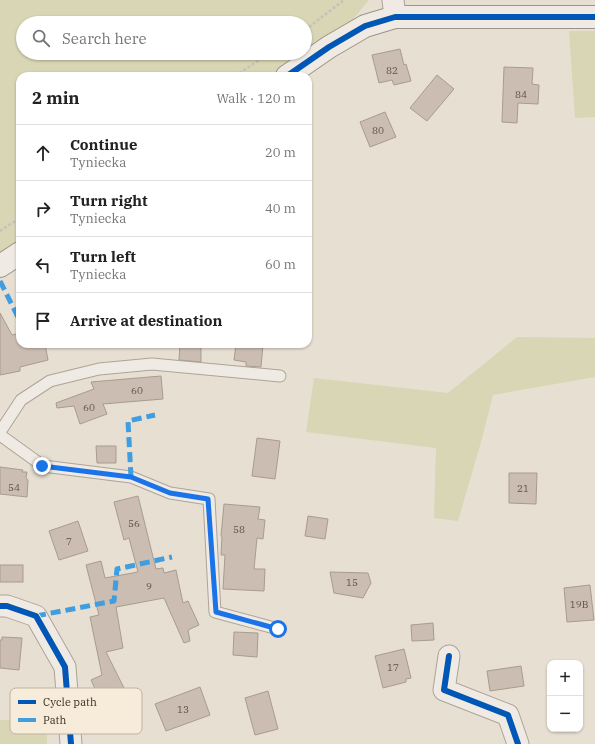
<!DOCTYPE html>
<html lang="en">
<head>
<meta charset="utf-8">
<style>
	:root { --surface:#fff; --page:#f2f2f2; --text:#222; --muted:#767676; --line:#e0e0e0 }
	body { margin:0; font-family:"IBM Plex Serif",serif; background:var(--page); color:var(--text) }
	.controls { position:absolute; right:12px; bottom:12px; display:grid; overflow:hidden; border-radius:8px; box-shadow:0 1px 3px #0004 }
	.controls button { width:36px; height:36px; display:grid; place-items:center; padding:0; border:0; border-bottom:1px solid var(--line); background:var(--surface); color:var(--text); font:20px sans-serif }
	.stop { position:absolute; width:12px; height:12px; margin:-9px; border:3px solid #1a73e8; border-radius:50%; background:#fff }
	.stop.end { background:#1a73e8; border-color:#fff; box-shadow:0 1px 4px #0008 }
	.list { margin:0; padding:0; list-style:none }
	h2 { display:flex; justify-content:space-between; align-items:center; height:52px; margin:0; padding:0 16px; font-size:17px }
	h2 small { font-size:13px; font-weight:400; color:var(--muted) }
	.list li { display:grid; grid-template-columns:26px 1fr auto; gap:12px; align-items:center; box-sizing:border-box; height:56px; padding:0 16px; border-top:1px solid var(--line) }
	.list b { display:block; font-size:15px; white-space:nowrap }
	.list p { margin:0; font-size:13px; white-space:nowrap; color:var(--muted) }
	.list em { font-size:13px; font-style:normal; color:var(--muted) }
	.icon { flex:none; width:22px; height:22px; fill:none; stroke:currentColor; stroke-width:2; stroke-linecap:round; stroke-linejoin:round }
	.map { position:relative; flex:none; width:595px; height:744px; overflow:hidden }
	.search { position:absolute; background:var(--surface); box-shadow:0 1px 3px #0004; left:16px; top:16px; width:296px; height:44px; display:flex; align-items:center; gap:10px; box-sizing:border-box; padding:0 14px; border-radius:22px; color:var(--muted); font-size:15px }
	.panel { position:absolute; background:var(--surface); box-shadow:0 1px 3px #0004; left:16px; top:72px; width:296px; height:276px; border-radius:12px }
	.map>svg:first-child { display:block }
	.green { fill:#d8d6b4; fill-rule:evenodd }
	.building { fill:#cbbdb2; stroke:#a89b90 }
	.lines { fill:none; stroke-linecap:round; stroke-linejoin:round }
	.lane-casing { stroke:#ada499; stroke-width:13 }
	.street-casing { stroke:#ada499; stroke-width:23 }
	.secondary-casing { stroke:#9c948a; stroke-width:24 }
	.path { stroke:#c8c1b9; stroke-width:2.5; stroke-dasharray:3 2; stroke-linecap:butt }
	.lane { stroke:#efeae3; stroke-width:11 }
	.street { stroke:#efeae3; stroke-width:21 }
	.secondary { stroke:#efeae3; stroke-width:22 }
	.quiet { stroke:#3f9de0; stroke-width:5; stroke-dasharray:10 5; stroke-linecap:butt }
	.cycleway-casing { stroke:#f6ecd9; stroke-width:8 }
	.cycleway { stroke:#0057b8; stroke-width:6 }
	.route { stroke:#1a73e8; stroke-width:5 }
	.labels { text-anchor:middle; dominant-baseline:central; stroke-width:3; stroke-linejoin:round; paint-order:stroke }
	.number-label { font-size:10px; fill:#605145 }
	.key { fill:#f6ecd9; stroke:#beb3a2; stroke-width:1 }
	.key-label { font-size:11px; fill:#3c2d21 }
</style>
</head>
<body>
<div class="map">
<svg width="595" height="744" viewBox="0 0 595 744">
	<rect width="100%" height="100%" fill="#e7dfd1"/>
	<g class="green">
		<path d="M0 0H369L350 23 319 47 275 76H20V244L0 257ZM23 23H305V53H23Z"/>
		<path d="M569 31H595V117L575 118Z"/>
		<path d="M517 337 595 338V377L493 395 481 442 458 521 434 518 436 448 306 432 314 378 448 393Z"/>
		<rect x="0" y="720" width="47" height="24"/>
	</g>
	<g class="building">
		<path d="M400 49 404 65 406 64 411 81 394 85 392 80 379 83 372 55Z"/>
		<path d="M504 67 533 68 532 84 539 85 538 104 518 103 517 123 502 122Z"/>
		<path d="M437 75 454 89 427 121 410 108Z"/>
		<path d="M385 112 396 137 370 147 360 122Z"/>
		<path d="M0 313 12 335 20 333V344H45L48 360 20 367V371L0 375Z"/>
		<path d="M180 344H201V362L179 360Z"/>
		<path d="M236 344H263L261 367 246 366V362L234 360Z"/>
		<path d="M161 376 163 399 103 404 107 414 80 424 74 406 57 408 56 403 94 389 91 382Z"/>
		<path d="M257 438 280 441 275 479 252 476Z"/>
		<path d="M96 446H116V463H97Z"/>
		<path d="M0 467 23 470 22 472H27L26 478 28 480 27 497 0 494Z"/>
		<path d="M509 473H537L536 504 509 503Z"/>
		<path d="M138 496 156 569 163 568 164 573 176 570 183 603 188 601 199 625 188 630 190 641 184 643 164 598 116 607 123 648 106 652 128 696 104 708 91 680 102 675 90 617 99 615 86 565 101 561 105 578 138 572 129 538 124 540 114 502Z"/>
		<path d="M224 504 260 507 258 519 265 520 263 539 257 538 254 569H265L264 591 223 589 225 555H221L222 537 221 536Z"/>
		<path d="M308 516 328 519 325 539 305 536Z"/>
		<path d="M78 521 88 551 59 560 49 531Z"/>
		<rect x="0" y="565" width="23" height="17"/>
		<path d="M330 572 368 573 371 583 363 598 334 593Z"/>
		<path d="M590 585 594 620 567 622 564 588Z"/>
		<path d="M433 623 434 640 412 641 411 625Z"/>
		<path d="M234 632 258 633 257 657 233 655Z"/>
		<path d="M2 637 22 638 19 670 0 668V640H2Z"/>
		<path d="M404 649 411 678 406 679V682L383 688 375 656Z"/>
		<path d="M521 666 524 686 490 691 487 671Z"/>
		<path d="M200 687 210 715 166 731 155 704Z"/>
		<path d="M268 691 278 729 255 735 245 698Z"/>
	</g>
	<g class="lines">
		<defs>
			<g id="lane">
				<path d="M0 432 21 400 50 381 99 369 152 364 280 376"/>
				<path d="M0 435 43 466 131 477 170 493 209 499 215 612 278 629"/>
			</g>
			<g id="street">
				<path d="M393 0 395 17"/>
				<path d="M0 606H7L36 616 65 667 71 744"/>
				<path d="M449 656 444 690 508 715 518 744"/>
			</g>
			<g id="secondary">
				<path d="M287 76 329 47 365 26 395 17H595"/>
				<path d="M0 266 20 253"/>
			</g>
		</defs>
		<use href="#lane" class="lane-casing"/>
		<use href="#street" class="street-casing"/>
		<use href="#secondary" class="secondary-casing"/>
		<g class="path">
			<path d="M305 30 344 0"/>
			<path d="M235 76 270 53"/>
			<path d="M0 231 20 218"/>
		</g>
		<use href="#lane" class="lane"/>
		<use href="#street" class="street"/>
		<use href="#secondary" class="secondary"/>
		<g class="quiet">
			<path d="M0 281 20 321"/>
			<path d="M131 477 128 421 155 415"/>
			<path d="M36 616 114 601 117 569 172 557"/>
		</g>
		<defs>
			<g id="cycleway">
				<path d="M287 76 329 47 365 26 395 17H595"/>
				<path d="M0 606H7L36 616 65 667 71 744"/>
				<path d="M449 656 444 690 508 715 518 744"/>
			</g>
		</defs>
		<use href="#cycleway" class="cycleway-casing"/>
		<use href="#cycleway" class="cycleway"/>
	</g>
	<g class="lines">
		<path class="route" d="M42 466 131 477 170 493 208 499 216 612 278 629"/>
	</g>
	<g class="labels">
		<g class="number-label">
			<text x="392" y="70">82</text>
			<text x="521" y="94">84</text>
			<text x="378" y="130">80</text>
			<text x="137" y="390">60</text>
			<text x="89" y="407">60</text>
			<text x="14" y="487">54</text>
			<text x="523" y="488">21</text>
			<text x="134" y="523">56</text>
			<text x="239" y="529">58</text>
			<text x="69" y="541">7</text>
			<text x="352" y="582">15</text>
			<text x="149" y="586">9</text>
			<text x="579" y="604">19B</text>
			<text x="393" y="667">17</text>
			<text x="183" y="709">13</text>
		</g>
	</g>
	<rect x="10" y="688" width="132" height="46" rx="6" class="key"/>
	<rect x="18" y="700" width="18" height="4" fill="#0057b8"/>
	<rect x="18" y="718" width="18" height="4" fill="#3f9de0"/>
	<g class="key-label">
		<text x="43" y="706">Cycle path</text>
		<text x="43" y="724">Path</text>
	</g>
</svg>
<div class="controls">
<button>+</button>
<button>−</button>
</div>
<div class="stop" style="left:278px;top:629px"></div>
<div class="stop end" style="left:42px;top:466px"></div>
<div class="search"><svg class="icon" aria-label="search" viewBox="0 0 24 24"><circle cx="10" cy="10" r="6"/><path d="M15 15l6 6"/></svg>Search here</div>
<section class="panel">
<h2>2 min<small>Walk · 120 m</small></h2>
<ul class="list">
<li><svg class="icon" aria-label="ahead" viewBox="0 0 24 24"><path d="M12 20V5M6 11l6-6 6 6"/></svg><div><b>Continue</b><p>Tyniecka</p></div><em>20 m</em></li>
<li><svg class="icon" aria-label="right" viewBox="0 0 24 24"><path d="M7 20v-9h11M14 6l5 5-5 5"/></svg><div><b>Turn right</b><p>Tyniecka</p></div><em>40 m</em></li>
<li><svg class="icon" aria-label="left" viewBox="0 0 24 24"><path d="M17 20v-9H6M10 6l-5 5 5 5"/></svg><div><b>Turn left</b><p>Tyniecka</p></div><em>60 m</em></li>
<li><svg class="icon" aria-label="arrive" viewBox="0 0 24 24"><path d="M6 21V4h12l-3 4 3 4H6"/></svg><div><b>Arrive at destination</b></div></li>
</ul>
</section>
</div>
</body>
</html>
